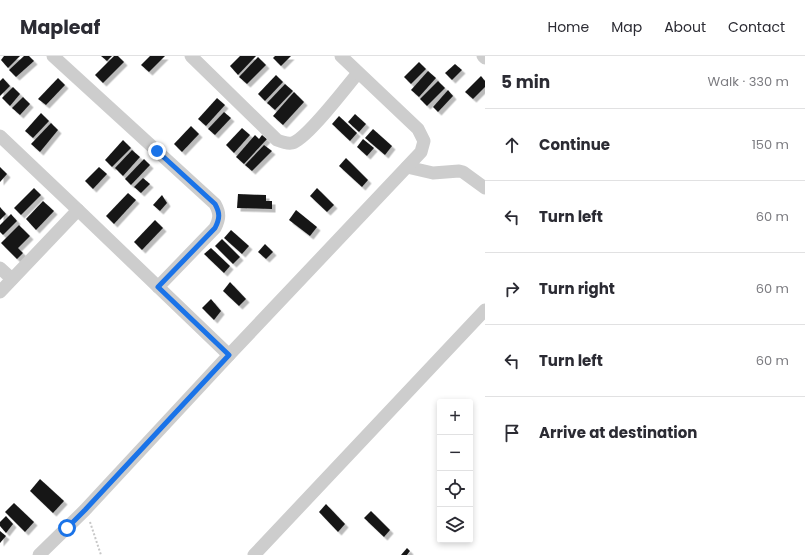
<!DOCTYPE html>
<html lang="en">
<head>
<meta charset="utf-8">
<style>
	:root { --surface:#fff; --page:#f2f2f3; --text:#2b2b33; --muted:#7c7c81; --line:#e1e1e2 }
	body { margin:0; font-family:Poppins,sans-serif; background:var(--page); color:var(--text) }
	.controls { position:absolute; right:12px; bottom:12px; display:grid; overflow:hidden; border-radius:4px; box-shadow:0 2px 6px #0003 }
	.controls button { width:36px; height:36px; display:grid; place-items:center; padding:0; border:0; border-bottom:1px solid var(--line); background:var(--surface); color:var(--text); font:20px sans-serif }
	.stop { position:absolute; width:12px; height:12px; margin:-9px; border:3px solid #1a73e8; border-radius:50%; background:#fff }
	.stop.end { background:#1a73e8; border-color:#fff; box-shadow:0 1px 4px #0008 }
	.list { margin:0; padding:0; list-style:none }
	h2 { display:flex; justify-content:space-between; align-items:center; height:52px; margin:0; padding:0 16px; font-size:17px }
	h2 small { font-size:13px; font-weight:400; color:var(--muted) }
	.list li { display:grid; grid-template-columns:26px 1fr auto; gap:12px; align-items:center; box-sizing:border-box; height:72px; padding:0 16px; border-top:1px solid var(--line) }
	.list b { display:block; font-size:15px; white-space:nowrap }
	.list em { font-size:13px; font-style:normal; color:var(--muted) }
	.icon { flex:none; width:22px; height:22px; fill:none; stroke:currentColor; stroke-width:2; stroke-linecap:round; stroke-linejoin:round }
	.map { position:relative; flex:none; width:485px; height:499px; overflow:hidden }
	header { display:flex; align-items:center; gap:24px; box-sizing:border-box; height:56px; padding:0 20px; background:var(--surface); border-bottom:1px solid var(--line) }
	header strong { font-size:19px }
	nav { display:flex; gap:22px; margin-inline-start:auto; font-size:14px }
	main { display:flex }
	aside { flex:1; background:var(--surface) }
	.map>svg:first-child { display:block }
	.building { fill:#171717; filter:url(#shadow) }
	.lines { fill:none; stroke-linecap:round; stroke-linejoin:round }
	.path { stroke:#c7c7c7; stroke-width:2; stroke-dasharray:2 2; stroke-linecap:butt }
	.street { stroke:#cdcdcd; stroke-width:13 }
	.route { stroke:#1a73e8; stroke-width:5 }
</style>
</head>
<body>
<header>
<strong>Mapleaf</strong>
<nav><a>Home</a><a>Map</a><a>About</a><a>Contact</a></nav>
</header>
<main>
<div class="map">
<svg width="485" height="499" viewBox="0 0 485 499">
	<defs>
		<filter id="shadow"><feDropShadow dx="3.5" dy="3.5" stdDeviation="0" flood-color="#0004"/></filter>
	</defs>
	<rect width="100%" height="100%" fill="#fff"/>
	<g class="building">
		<path d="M4 0H20L8 12 1 4Z"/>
		<path d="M24 0H29L34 5 16 21 9 14Z"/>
		<path d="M101 0H112L107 5Z"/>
		<path d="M114 0H118L124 6 103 27 95 19Z"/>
		<path d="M150 0H165L149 16 141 9Z"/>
		<path d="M240 0H256L238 19 230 10Z"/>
		<path d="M275 0H291L281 10 273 2Z"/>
		<path d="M258 1 266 9 247 28 239 21Z"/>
		<path d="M419 6 426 13 411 28 404 21Z"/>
		<path d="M455 8 462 14 452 24 445 17Z"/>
		<path d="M428 15 436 22 419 41 411 34Z"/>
		<path d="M276 19 283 26 265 45 258 38Z"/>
		<path d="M481 20 485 25V31L473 43 465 36Z"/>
		<path d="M3 22 10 30 0 40V25Z"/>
		<path d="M58 22 65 29 46 49 38 43Z"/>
		<path d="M438 25 445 32 427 50 420 43Z"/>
		<path d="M285 28 293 35 275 54 267 47Z"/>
		<path d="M13 31 20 38 10 50 2 42Z"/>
		<path d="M448 34 453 40 438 56 433 51Z"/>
		<path d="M294 36 304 46 283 69 273 60Z"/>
		<path d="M23 41 30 48 20 59 12 52Z"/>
		<path d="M217 42 225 49 206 70 198 63Z"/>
		<path d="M224 56 231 62 215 79 208 73Z"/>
		<path d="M41 57 49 65 33 82 25 75Z"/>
		<path d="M355 58 366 68 359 76 348 66Z"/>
		<path d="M339 60 357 77 350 85 332 68Z"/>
		<path d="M51 67 58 74 40 96 31 88Z"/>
		<path d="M191 70 199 78 182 96 174 88Z"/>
		<path d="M242 72 250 79 234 97 226 89Z"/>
		<path d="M373 73 392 90 385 99 365 82Z"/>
		<path d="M255 79 259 83 262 79 267 83 244 108 236 101Z"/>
		<path d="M363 83 374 92 367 100 357 91Z"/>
		<path d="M123 84 131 92 112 111 105 104Z"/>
		<path d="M264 89 272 95 252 115 245 109Z"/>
		<path d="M132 94 140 101 123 120 115 112Z"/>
		<path d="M346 102 368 124 362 131 339 110Z"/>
		<path d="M144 103 150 109 131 129 125 123Z"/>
		<path d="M0 111 7 118 0 126Z"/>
		<path d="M99 111 107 118 93 133 85 125Z"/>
		<path d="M143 122 150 128 141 137 134 131Z"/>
		<path d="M34 132 41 139 21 159 14 152Z"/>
		<path d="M317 132 334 149 327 156 310 140Z"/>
		<path d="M128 137 136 144 114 168 106 160Z"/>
		<path d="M238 138 266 139V145H272V153L237 152Z"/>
		<path d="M162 139 167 147 160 155 153 149Z"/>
		<path d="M43 145 54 155 36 174 26 163Z"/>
		<path d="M0 151 6 158 0 164Z"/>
		<path d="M296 154 317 171 310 180 289 164Z"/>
		<path d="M11 158 17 165 3 179 0 176V169Z"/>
		<path d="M155 164 163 172 142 194 134 186Z"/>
		<path d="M19 169 30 180 18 192 23 197 17 203 1 187Z"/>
		<path d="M231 174 249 190 242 198 224 182Z"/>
		<path d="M222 183 240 201 233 208 215 190Z"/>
		<path d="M265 188 273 196 266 203 258 196Z"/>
		<path d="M211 192 230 210 224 217 204 198Z"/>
		<path d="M230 226 246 243 239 250 223 235Z"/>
		<path d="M211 243 221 255 214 264 202 252Z"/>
		<path d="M40 423 64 445 53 457 30 435Z"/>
		<path d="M14 447 34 466 25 476 5 456Z"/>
		<path d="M326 448 345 468 338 476 319 456Z"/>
		<path d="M371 455 390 474 384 481 364 462Z"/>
		<path d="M6 460 13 468 6 477 0 470V466Z"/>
		<path d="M0 475 6 480 0 487Z"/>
		<path d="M407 492 410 495 407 499H401Z"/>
	</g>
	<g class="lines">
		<path class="path" d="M90 466 101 499"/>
		<g class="street">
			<path d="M53 0 215 148C220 157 220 162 215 172L158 231"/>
			<path d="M191 0 277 84C282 86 287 88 292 87 307 83 346 31 358 17"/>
			<path d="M483 0 485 2"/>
			<path d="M0 80 78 154"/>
			<path d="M407 111 433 117 459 115 463 116 485 132"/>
			<path d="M0 212 12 223"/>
			<path d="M0 236 78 154 229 299 421 96 424 85 418 73 341 0"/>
			<path d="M39 499 85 454 229 299"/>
			<path d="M254 499 485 254"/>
		</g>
	</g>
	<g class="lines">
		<path class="route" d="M67 472 85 454 229 299 158 231 215 172C220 162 220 157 215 148L157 95"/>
	</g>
</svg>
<div class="controls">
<button>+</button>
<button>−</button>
<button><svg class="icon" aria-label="locate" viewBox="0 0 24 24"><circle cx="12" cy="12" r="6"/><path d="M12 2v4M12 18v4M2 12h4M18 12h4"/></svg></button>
<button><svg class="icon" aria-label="layers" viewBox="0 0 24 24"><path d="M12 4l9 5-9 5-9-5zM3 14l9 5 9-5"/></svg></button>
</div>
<div class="stop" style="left:67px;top:472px"></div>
<div class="stop end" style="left:157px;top:95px"></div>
</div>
<aside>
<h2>5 min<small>Walk · 330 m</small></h2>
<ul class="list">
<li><svg class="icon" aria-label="ahead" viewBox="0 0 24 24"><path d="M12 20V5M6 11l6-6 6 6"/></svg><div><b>Continue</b></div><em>150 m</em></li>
<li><svg class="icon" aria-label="left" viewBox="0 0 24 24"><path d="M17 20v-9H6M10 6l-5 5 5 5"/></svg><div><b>Turn left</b></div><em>60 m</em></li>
<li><svg class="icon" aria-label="right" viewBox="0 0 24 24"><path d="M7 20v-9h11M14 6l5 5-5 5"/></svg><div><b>Turn right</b></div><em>60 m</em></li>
<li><svg class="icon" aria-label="left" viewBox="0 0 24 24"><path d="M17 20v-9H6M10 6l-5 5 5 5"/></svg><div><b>Turn left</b></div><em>60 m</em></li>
<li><svg class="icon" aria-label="arrive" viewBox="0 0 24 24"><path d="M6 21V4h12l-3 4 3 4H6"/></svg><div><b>Arrive at destination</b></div></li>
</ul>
</aside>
</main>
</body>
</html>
